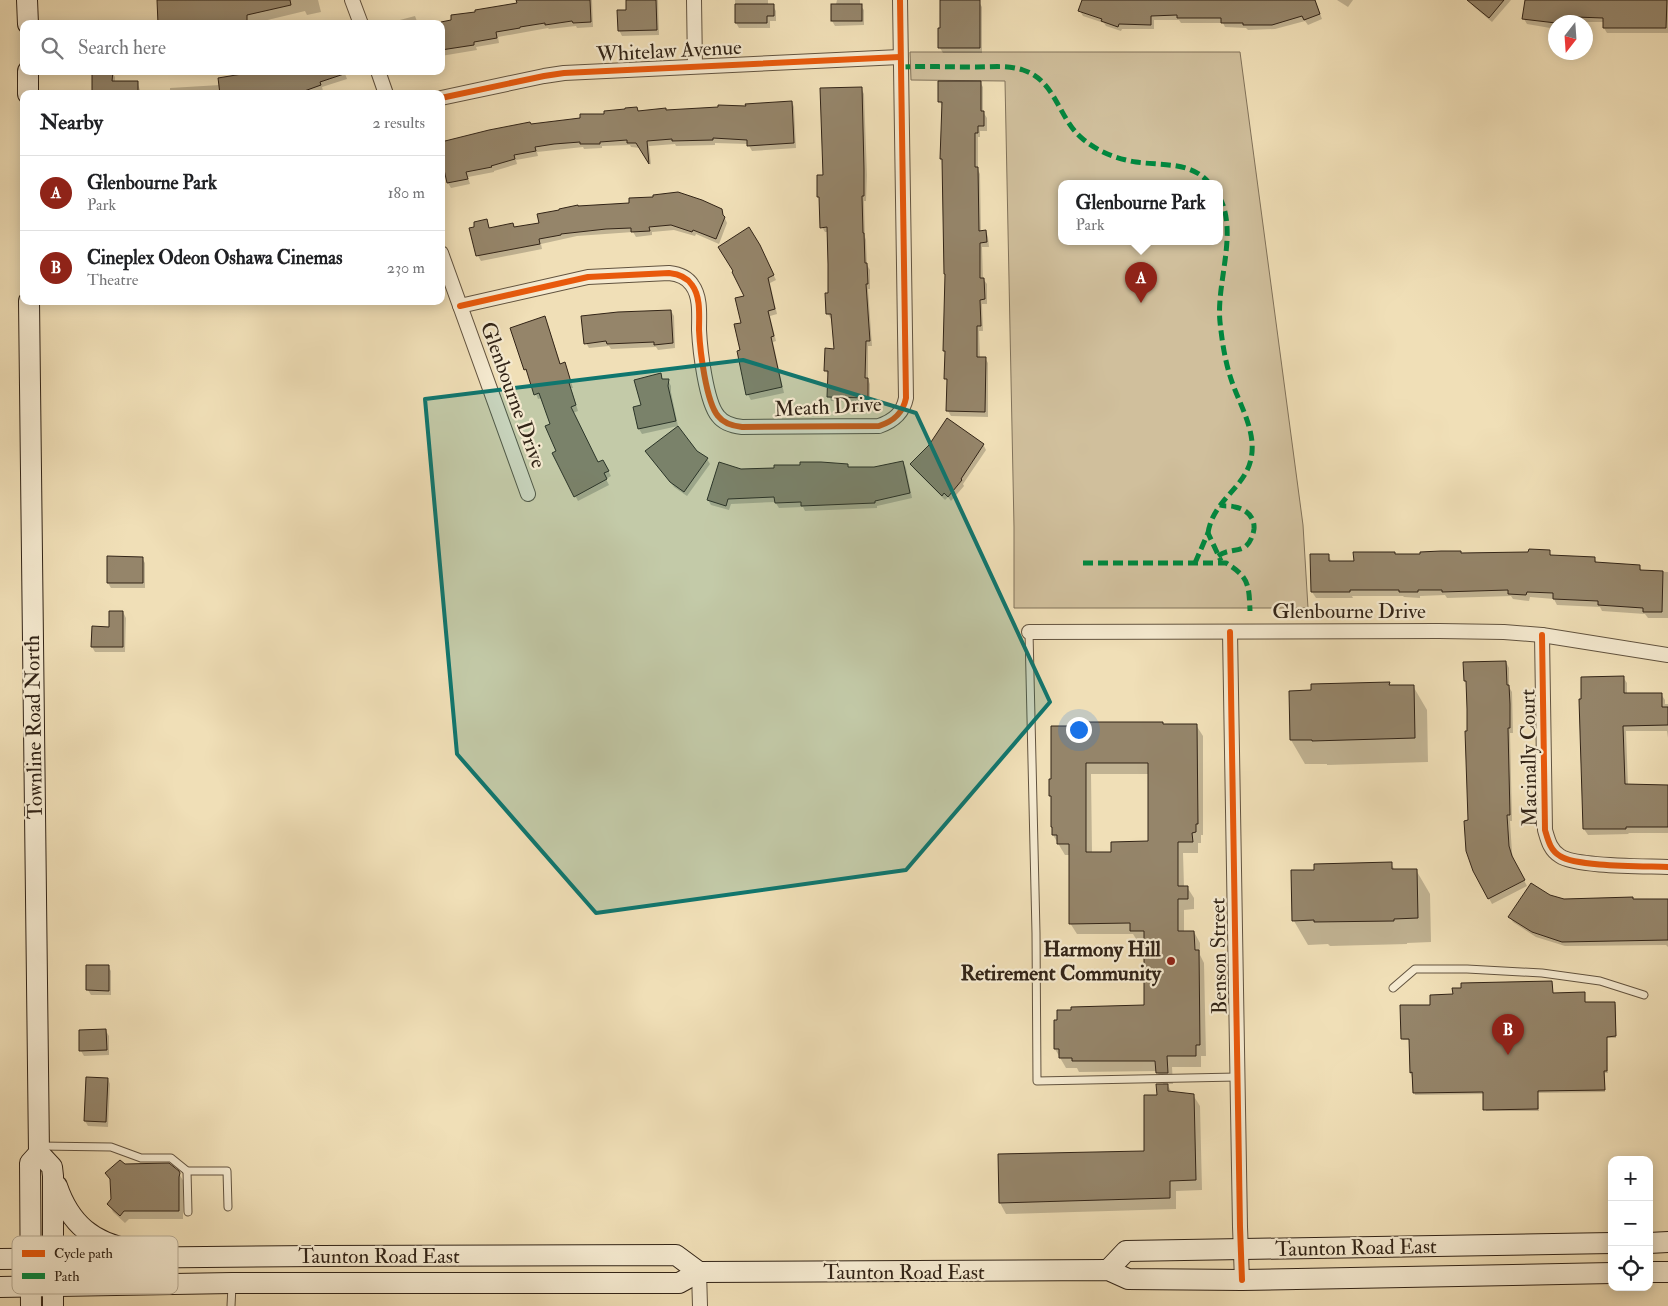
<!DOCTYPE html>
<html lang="en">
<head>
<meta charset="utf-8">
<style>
	:root { --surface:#fff; --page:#f6f6f6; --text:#202124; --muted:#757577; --line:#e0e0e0; --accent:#8f2418 }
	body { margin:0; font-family:"IM FELL Double Pica",serif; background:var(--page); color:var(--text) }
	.controls { position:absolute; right:15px; bottom:15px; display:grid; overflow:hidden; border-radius:10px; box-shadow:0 2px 12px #0003 }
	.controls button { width:45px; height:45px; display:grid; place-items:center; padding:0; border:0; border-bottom:1px solid var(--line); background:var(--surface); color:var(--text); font:25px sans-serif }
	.compass { position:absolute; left:1548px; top:15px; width:45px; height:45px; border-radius:50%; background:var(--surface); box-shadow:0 2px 12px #0003; rotate:197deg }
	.you { position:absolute; left:1078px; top:729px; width:18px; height:18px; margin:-12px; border:4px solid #fff; border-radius:50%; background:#1a73e8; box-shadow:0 0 0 8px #1a73e833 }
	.badge { display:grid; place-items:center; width:32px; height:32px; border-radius:50%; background:var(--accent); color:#fff; font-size:16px; font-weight:700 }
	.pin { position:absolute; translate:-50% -41px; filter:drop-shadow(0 1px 2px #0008) }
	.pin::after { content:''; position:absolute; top:26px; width:18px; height:15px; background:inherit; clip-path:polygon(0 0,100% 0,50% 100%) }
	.popup { position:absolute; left:1058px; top:180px; width:165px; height:65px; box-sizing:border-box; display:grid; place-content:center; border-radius:10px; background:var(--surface); filter:drop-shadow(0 1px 4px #0005); font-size:16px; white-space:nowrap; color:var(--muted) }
	.popup b { font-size:19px; color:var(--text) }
	.popup::after { content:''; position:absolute; left:50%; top:100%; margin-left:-10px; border:10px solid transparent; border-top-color:var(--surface) }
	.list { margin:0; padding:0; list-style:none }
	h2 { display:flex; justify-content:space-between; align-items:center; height:65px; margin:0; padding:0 20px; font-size:21px }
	h2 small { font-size:16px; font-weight:400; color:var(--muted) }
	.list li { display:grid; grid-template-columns:32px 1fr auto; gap:15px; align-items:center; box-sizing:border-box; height:75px; padding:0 20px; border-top:1px solid var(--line) }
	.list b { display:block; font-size:19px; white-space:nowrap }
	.list p { margin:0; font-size:16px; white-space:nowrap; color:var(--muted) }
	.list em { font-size:16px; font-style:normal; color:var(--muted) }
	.icon { flex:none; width:28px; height:28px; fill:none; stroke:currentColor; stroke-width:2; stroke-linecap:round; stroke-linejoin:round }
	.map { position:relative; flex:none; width:1668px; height:1306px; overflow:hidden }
	.search { position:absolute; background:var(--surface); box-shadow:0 2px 12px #0003; left:20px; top:20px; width:425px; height:55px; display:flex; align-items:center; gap:12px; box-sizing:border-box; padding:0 18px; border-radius:10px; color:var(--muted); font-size:19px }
	.panel { position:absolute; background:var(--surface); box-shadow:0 2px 12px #0003; left:20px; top:90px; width:425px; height:215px; border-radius:10px }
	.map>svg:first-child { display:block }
	.green { fill:#d0bf9c; stroke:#81725a; fill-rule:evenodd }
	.shadow { fill:#0003; fill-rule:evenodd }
	.building { fill:#95856a; stroke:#322417; fill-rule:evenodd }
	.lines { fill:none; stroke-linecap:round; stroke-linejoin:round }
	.lane-casing { stroke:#62533f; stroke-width:9 }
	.street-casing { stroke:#62533f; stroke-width:16 }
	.secondary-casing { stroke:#322417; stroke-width:22 }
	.lane { stroke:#f5ead0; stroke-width:7 }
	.street { stroke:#f5ead0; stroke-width:14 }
	.secondary { stroke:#f5ead0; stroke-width:20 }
	.quiet { stroke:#00873e; stroke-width:5; stroke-dasharray:10 5; stroke-linecap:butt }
	.cycleway-casing { stroke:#f5ead0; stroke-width:9 }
	.cycleway { stroke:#e8590c; stroke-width:6 }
	.marked { fill:#0f766e; fill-opacity:0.2; stroke:#0f766e; stroke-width:4; stroke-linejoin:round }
	.poi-dot { fill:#8f2418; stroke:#f5ead0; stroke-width:2 }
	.labels { text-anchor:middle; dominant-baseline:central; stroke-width:4.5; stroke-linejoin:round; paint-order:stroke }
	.street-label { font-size:21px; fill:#322417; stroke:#f5ead0 }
	.poi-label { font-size:21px; font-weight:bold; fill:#322417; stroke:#f5ead0; text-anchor:end }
	.key { fill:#f5ead0; stroke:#baaf98; stroke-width:1 }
	.key-label { font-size:14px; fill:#322417 }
</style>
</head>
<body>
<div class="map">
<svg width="1668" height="1306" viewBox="0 0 1668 1306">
	<rect width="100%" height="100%" fill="#f0dfb7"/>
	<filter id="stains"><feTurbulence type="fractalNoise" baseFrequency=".004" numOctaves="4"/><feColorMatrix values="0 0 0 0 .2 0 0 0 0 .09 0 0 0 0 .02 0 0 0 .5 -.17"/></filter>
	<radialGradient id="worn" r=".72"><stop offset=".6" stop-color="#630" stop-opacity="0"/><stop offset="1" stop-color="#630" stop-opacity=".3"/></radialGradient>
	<path class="green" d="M910 52H1240L1303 525 1308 608H1014V527L1005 81 911 80ZM1062 184H1220V242H1062Z"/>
	<g class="shadow">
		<path d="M158 0H318L321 12 307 15 305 11 251 24H159Z"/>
		<path d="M517 0H592L593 27 577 28 576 26 549 29 548 28 498 37 499 43 476 47 477 50 441 56V24H437L518 4Z"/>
		<path d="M627 0H658L659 35 622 36 619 30 627 11Z"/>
		<path d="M735 0H768V6H773L776 11V21H770V28H739L736 23Z"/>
		<path d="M837 0H860V5L864 10V25L835 26 832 21Z"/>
		<path d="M942 0H975L979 2 982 7V53H943L940 48Z"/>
		<path d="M1083 0H1315L1322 19 1308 25 1305 21 1275 29 1248 30 1246 28 1225 27 1223 23H1181L1179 20H1154V29H1122L1121 31 1106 26 1104 23 1083 16 1080 11Z"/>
		<path d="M1337 0H1353L1348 7Z"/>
		<path d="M1468 0H1511L1492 22 1473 6Z"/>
		<path d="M1526 0H1668V33H1607L1604 28V22H1556V29L1527 24 1524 19Z"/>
		<path d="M415 16 418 24H397L396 21Z"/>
		<path d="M243 71H344L347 79 322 87 323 91 312 94H93L112 72 115 77V82H137L140 90H170V88L220 85 243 75Z"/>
		<path d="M980 82 983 87V112L987 118V131H980V137H978V170L980 174 981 232H986L988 237 989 247H982L983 279 987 284V304H982L983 331H979L980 358H985L988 363V417L951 416 948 411V384L946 379V354L944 351 946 306 944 163 942 159 943 108 940 102Z"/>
		<path d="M861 88 864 94 867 175 866 201H864L865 237 866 240 867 265 870 270V289H868L872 346H868V379L870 384V402L831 401 829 396V377L826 371 835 350 833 319H831L828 314V232H825L822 227 821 200 819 197 825 176Z"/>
		<path d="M792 102 794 107 796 148 752 151 748 144 715 143V145L676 146 675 144 649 146 651 165 641 148 631 147 630 145 602 146V148L584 149 583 147 537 152 538 156 516 160 517 164 494 171V172L468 177 470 184 451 188 448 183 530 125 638 112 747 107Z"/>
		<path d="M721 210 727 223 719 244 696 234 695 236 674 230 652 232V235L636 237 633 232 577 236 541 244 542 249 481 261 478 256 471 229 487 221 490 229 513 225 515 228Z"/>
		<path d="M762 251 776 280 770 283 777 314 770 316 776 341 773 342 784 393 751 400 748 395 739 352 741 351 742 324 746 297Z"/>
		<path d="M671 311 674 316 675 348 658 350 656 347 611 349 609 346 589 348 586 343Z"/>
		<path d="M545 317 561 365 567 369 573 388H571L578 411 573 413 598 464 603 461 611 476 606 479 609 485 578 501 553 454 558 451 552 424 542 398 538 399 529 374 525 370 511 328Z"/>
		<path d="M660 374 663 380H668L671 386V392L678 426 642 434 639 429 642 406Z"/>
		<path d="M983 444 986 450 963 484 964 486 951 501 948 497 945 500 914 469 911 464Z"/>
		<path d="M696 452 707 459 710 464 687 496 674 487 650 456Z"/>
		<path d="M903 462 906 468 912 498 877 506V508L805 511 803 507 779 508 775 502 731 504 729 510 711 505 708 500 741 470 848 465 849 468H874Z"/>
		<path d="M1549 552 1552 556 1594 558 1598 564 1639 566 1642 571 1668 572V618H1648L1645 614 1602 611 1600 607 1557 605 1554 599 1530 597 1529 601 1513 599 1511 596 1447 598 1445 595 1420 596V598L1404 597 1403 596H1352L1353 598H1316L1312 592 1328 555 1332 562H1355L1395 553 1396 555Z"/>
		<path d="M142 558 145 563V588H111L108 583Z"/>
		<path d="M123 612 126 618 125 652H95L92 647Z"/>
		<path d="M1506 662 1509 668V687L1512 692 1513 733H1510L1512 821H1510L1512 853 1515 863 1527 886 1492 904 1474 870 1470 822 1468 685 1465 681Z"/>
		<path d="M1623 677 1627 683V694H1661L1665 700V704H1668V738L1667 731H1626L1628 785 1668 786V833H1628L1629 834 1588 835 1584 829Z"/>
		<path d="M1389 684 1390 686H1413L1427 710 1428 762 1327 765V764H1305L1291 740Z"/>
		<path d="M1163 725H1196L1203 736V835H1201V843H1198V853H1183L1184 887H1187L1194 898V909L1184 910V932H1194L1200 943V955L1204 963 1206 1056H1201V1067H1172L1173 1084H1167L1172 1093 1193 1095 1200 1106 1202 1190 1176 1191V1209L1006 1214 1000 1203 1145 1152 1158 1097 1164 1085 1157 1071 1079 1072 1077 1068H1066L1055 1049 1145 1006V942H1138L1133 934H1077L1070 923V855H1065L1053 835 1052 798 1051 796 1052 781V728ZM1091 774H1150V842L1112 853H1092Z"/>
		<path d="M1391 864 1395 870H1416L1430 894 1431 942 1407 943V944L1330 946 1328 944 1308 945 1294 921 1315 871Z"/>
		<path d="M1549 896 1563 900H1668V947L1666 945 1565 946 1536 937 1513 922 1510 917Z"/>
		<path d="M108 966 111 971V995H91L88 990Z"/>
		<path d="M1552 982 1553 994H1584L1585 1003H1614L1616 1005V1038H1607L1608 1073H1605V1092L1538 1093 1539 1111H1486L1484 1094 1415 1095 1411 1072V1040H1403L1402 1038 1431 1006 1454 996Z"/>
		<path d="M106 1031 109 1036V1055L84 1056 81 1051Z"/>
		<path d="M108 1079 110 1084 108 1127 88 1126 85 1121Z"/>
		<path d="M124 1165 179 1174 184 1182 183 1186V1219H129L125 1223 113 1212 109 1204 112 1199 111 1182 106 1173Z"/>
	</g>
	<g class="building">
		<path d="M157 0H290L291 5 247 15V21L158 24Z"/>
		<path d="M516 0H590L591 22 573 23 572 21 545 25V23L520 27V28L496 32 497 38 474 42V45L441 50V22L451 20V15L475 12V10L517 3Z"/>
		<path d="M626 0H656L657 30 618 31 617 10H626Z"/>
		<path d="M940 0H980V48H938V28H940Z"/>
		<path d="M1082 0H1315L1320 14 1304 20 1302 16 1272 25H1243V23H1221V18H1177V15L1151 16V25L1119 24 1118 27 1101 21 1102 19 1078 11Z"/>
		<path d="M1467 0H1504L1489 18Z"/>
		<path d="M1525 0H1667L1666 28H1603V18L1576 17V22L1556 23 1522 19Z"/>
		<path d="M735 4H774V16H767V23H735Z"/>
		<rect x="831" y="4" width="31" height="17"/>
		<path d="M92 71H113L112 81H138V94H92Z"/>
		<path d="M241 71H344V74L320 82 321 85 296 94H220L218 78 242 74Z"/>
		<path d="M938 81H981V111H984V126H978V133H975V167H978L979 231 986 230 987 242 980 243V278H984L985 299 980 300 981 326H977V357H986L985 412 946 411 947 379H944L945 351H943L945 274H944L942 159H940L942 102H938Z"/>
		<path d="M862 87 864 169V196H862L863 233H864L865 263H867L868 284H866L870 341H866L865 378H868V398L827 397 828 371H824L825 348 834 349 831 314H826L825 293H828V264L827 227 820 228 819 197H817V175H823L820 88Z"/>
		<path d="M792 101 794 143 747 146V140L713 138V140L672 141V139L647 141 649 164 636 143H627V140L600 142V144H580V142L554 144 535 147 536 151 514 155 515 159 491 166 492 167 466 172 468 179 447 183 441 156V142L489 130 530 122 531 124 580 118V114H604V111L625 109V108L637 107 638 111 666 108V110L718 107V105L746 106 745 104Z"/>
		<path d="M678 192 702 200 722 209 723 215 725 217 716 239 693 230 692 232 671 225 649 227 650 231 631 232V228L606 229 561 234V235L539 239 540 244 476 256 469 228 474 227V222L487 219 489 228 513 223 514 227 539 223 537 214 559 210V209L578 205V206L629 203V198L653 197V195Z"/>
		<path d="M749 227 760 245 774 275 768 278 775 309 768 311 774 336 771 337 782 387 746 395 737 351 740 350 734 324 741 323 735 298 744 296 732 272 733 271 718 247Z"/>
		<path d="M671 310 673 343 654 345V342L607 344 606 341 584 344 581 316 618 312Z"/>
		<path d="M545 316 560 364 565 362 571 382 569 383 576 405 571 407 598 462 603 460 609 471 604 473 607 479 574 497 552 453 556 451 545 426 550 424 539 393 534 395 526 369 524 370 510 328Z"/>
		<path d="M661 373 662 379H669L668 386 676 421 638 429 633 407 641 405 634 380Z"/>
		<path d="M947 418 984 444 961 479 962 480 948 497 944 493 942 496 910 464 929 445Z"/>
		<path d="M678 426 697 451 708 458 684 492 670 482 645 451Z"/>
		<path d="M903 461 910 493 875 501V503L801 506V502L775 503 774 497 728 499 726 506 707 500 719 462 741 469 774 468V465H800V462H821L848 464V467H874Z"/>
		<path d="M1529 549 1550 550V555L1595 557V562L1640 565V570L1663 571 1662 612H1643V608L1598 605V601L1553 599V593L1527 592 1526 595 1508 594V590L1442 592V590H1418V592H1399V590H1350V592H1311L1310 554H1329V561H1354L1353 552H1395V554H1420V552L1441 551H1461V553L1528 552Z"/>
		<path d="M107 556 143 557V583H107Z"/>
		<path d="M109 611H123V647H91L92 626 109 627Z"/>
		<path d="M1506 661 1507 685H1509L1510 704V728H1508L1510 815H1507L1509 846 1512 856 1525 880 1488 899 1473 871 1466 851 1464 821 1468 820 1465 731H1467V709L1466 681H1464L1463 662Z"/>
		<path d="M1624 676V693H1662V707H1668V725L1623 726 1625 784 1668 785V827H1626V829H1583L1579 699H1581V677Z"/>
		<path d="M1390 682 1389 685H1414L1415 738 1312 741V740H1290L1289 691 1311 690V684Z"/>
		<path d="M1085 722H1163V724H1197L1198 824H1196V832L1192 833 1193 842H1178V886H1188V899H1178V931H1194L1195 950H1199L1200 1045H1196V1056H1167L1168 1073H1156L1155 1061H1072V1058H1059V1049H1054V1020H1057V1010H1071V1007L1144 1005V931H1130V923L1069 924V844H1057V835H1052V827H1051V796H1049V779H1051V726H1085ZM1086 763H1148V841L1111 842V852H1086Z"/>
		<path d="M1392 862V869H1417L1418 918 1394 919V921L1314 922V920L1292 921 1291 870H1314V864Z"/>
		<path d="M1531 883 1550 895 1564 899 1633 897V899H1668V940L1562 942 1532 932 1508 917Z"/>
		<path d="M86 965H109V991L86 990Z"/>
		<path d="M1552 981 1553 993 1585 992V1002H1615L1616 1036 1607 1037V1071H1604L1605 1090 1538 1091V1109L1483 1110V1092L1413 1093 1412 1072 1410 1073 1409 1039H1401L1400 1005H1430V995L1453 994 1452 988H1461V983Z"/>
		<path d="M106 1029 107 1050 79 1051V1030Z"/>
		<path d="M86 1077 108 1078 106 1122 84 1121Z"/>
		<path d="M1156 1084H1168V1091L1194 1094 1196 1180 1170 1181V1198L999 1203 998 1154 1144 1151V1095H1157Z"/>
		<path d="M120 1160 125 1164 169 1163 179 1171 180 1173 179 1177V1211H124L120 1216 107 1204 111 1199 110 1179 105 1173Z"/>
	</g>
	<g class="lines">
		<defs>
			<g id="lane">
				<path d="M1029 632 1036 933 1037 1081 1237 1077"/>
				<path d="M1393 988 1415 969H1467L1542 973 1600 981 1644 995"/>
				<path d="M40 1146 111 1147 141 1158H171L187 1171H227L228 1207"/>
				<path d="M187 1171 188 1212"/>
				<path d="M231 1306 232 1286"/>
			</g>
			<g id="street">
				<path d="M352 0 361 24"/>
				<path d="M694 0 695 66"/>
				<path d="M378 71 386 94"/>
				<path d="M441 98 544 76 564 73 900 57"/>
				<path d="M441 253 528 494"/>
				<path d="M460 306 588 277 669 273C678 274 687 277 692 285 701 297 699 316 699 330 700 350 706 402 718 416 724 424 733 426 742 427L879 426C894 421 903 413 906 398L900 0"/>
				<path d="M1029 632 1439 631 1504 632 1542 635 1668 655"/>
				<path d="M1230 632 1240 1227 1242 1280"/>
				<path d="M1542 635 1545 830C1548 840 1550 850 1560 856 1576 867 1646 866 1668 867"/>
				<path d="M699 1272 700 1306"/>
			</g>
			<g id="secondary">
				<path d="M27 0 28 24"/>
				<path d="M28 94V71"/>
				<path d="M29 301 39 1153 52 1167 53 1176V1306"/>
				<path d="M57 1186C70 1224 93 1243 133 1250"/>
				<path d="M1649 1243 1668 1242"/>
				<path d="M0 1259 318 1256 676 1255 699 1272"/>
				<path d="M1108 1270 1126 1251 1612 1243"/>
				<path d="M1649 1272H1668"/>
				<path d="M0 1287 232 1283H679L699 1272 1108 1270 1128 1279 1242 1280 1612 1273"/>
				<path d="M31 1306 30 1163 39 1153"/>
			</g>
		</defs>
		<use href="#lane" class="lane-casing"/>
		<use href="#street" class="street-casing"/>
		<use href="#secondary" class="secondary-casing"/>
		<use href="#lane" class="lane"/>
		<use href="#street" class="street"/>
		<use href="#secondary" class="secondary"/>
		<g class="quiet">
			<path d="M900 67C926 66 951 67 977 67 992 67 1008 65 1023 70 1057 81 1058 120 1084 140 1099 152 1117 159 1136 162 1162 166 1192 161 1210 184"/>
			<path d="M1208 533C1213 500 1245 488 1251 459 1257 431 1239 404 1231 379 1225 361 1222 341 1220 322 1216 283 1238 234 1220 198"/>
			<path d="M1218 556C1228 549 1236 552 1245 547 1250 543 1253 536 1254 529 1255 518 1247 509 1235 507 1230 505 1225 507 1220 505"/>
			<path d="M1083 563H1226C1249 577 1249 585 1250 611"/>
			<path d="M1195 563 1208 533 1221 561"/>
		</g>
		<defs>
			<g id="cycleway">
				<path d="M441 98 544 76 564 73 900 57"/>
				<path d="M460 306 588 277 669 273C678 274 687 277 692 285 701 297 699 316 699 330 700 350 706 402 718 416 724 424 733 426 742 427L879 426C894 421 903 413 906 398L900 0"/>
				<path d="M1230 632 1240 1227 1242 1280"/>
				<path d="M1542 635 1545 830C1548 840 1550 850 1560 856 1576 867 1646 866 1668 867"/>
			</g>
		</defs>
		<use href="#cycleway" class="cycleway-casing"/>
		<use href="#cycleway" class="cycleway"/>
	</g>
	<path class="marked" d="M743 360 916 413 1050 702 906 870 596 913 457 754 425 399Z"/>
	<circle class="poi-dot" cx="1171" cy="961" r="5"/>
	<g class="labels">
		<g class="street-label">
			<text transform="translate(669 51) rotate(-3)">Whitelaw Avenue</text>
			<text transform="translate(513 395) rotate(70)">Glenbourne Drive</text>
			<text transform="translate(828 407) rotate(-3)">Meath Drive</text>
			<text x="1349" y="611">Glenbourne Drive</text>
			<text transform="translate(34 727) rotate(-91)">Townline Road North</text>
			<text transform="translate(1529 758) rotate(-91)">Macinally Court</text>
			<text transform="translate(1219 956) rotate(-91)">Benson Street</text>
			<text transform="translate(1356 1248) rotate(-1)">Taunton Road East</text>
			<text x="379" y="1256">Taunton Road East</text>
			<text x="904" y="1272">Taunton Road East</text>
		</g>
		<g class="poi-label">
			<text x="1161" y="949">Harmony Hill<tspan x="1161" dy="24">Retirement Community</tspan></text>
		</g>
	</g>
	<rect x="12" y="1236" width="166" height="58" rx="8" class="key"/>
	<rect x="22" y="1250" width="23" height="7" fill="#e8590c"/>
	<rect x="22" y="1273" width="23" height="6" fill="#00873e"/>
	<g class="key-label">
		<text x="54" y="1258">Cycle path</text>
		<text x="54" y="1281">Path</text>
	</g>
	<rect width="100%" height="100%" filter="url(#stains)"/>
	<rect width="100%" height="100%" fill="url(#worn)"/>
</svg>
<div class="controls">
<button>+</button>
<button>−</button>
<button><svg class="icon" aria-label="locate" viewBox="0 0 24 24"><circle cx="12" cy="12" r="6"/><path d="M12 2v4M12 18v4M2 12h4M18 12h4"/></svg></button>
</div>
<svg class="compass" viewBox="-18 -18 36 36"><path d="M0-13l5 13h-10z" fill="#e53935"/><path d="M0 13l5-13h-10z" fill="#757577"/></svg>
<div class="you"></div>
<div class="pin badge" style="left:1141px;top:303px">A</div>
<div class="popup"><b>Glenbourne Park</b>Park</div>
<div class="pin badge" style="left:1508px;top:1055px">B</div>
<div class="search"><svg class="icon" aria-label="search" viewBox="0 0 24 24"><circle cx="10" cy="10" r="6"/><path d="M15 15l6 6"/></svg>Search here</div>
<section class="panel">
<h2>Nearby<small>2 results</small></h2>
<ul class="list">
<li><span class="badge">A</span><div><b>Glenbourne Park</b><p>Park</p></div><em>180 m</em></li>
<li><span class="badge">B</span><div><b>Cineplex Odeon Oshawa Cinemas</b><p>Theatre</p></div><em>230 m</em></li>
</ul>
</section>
</div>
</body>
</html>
